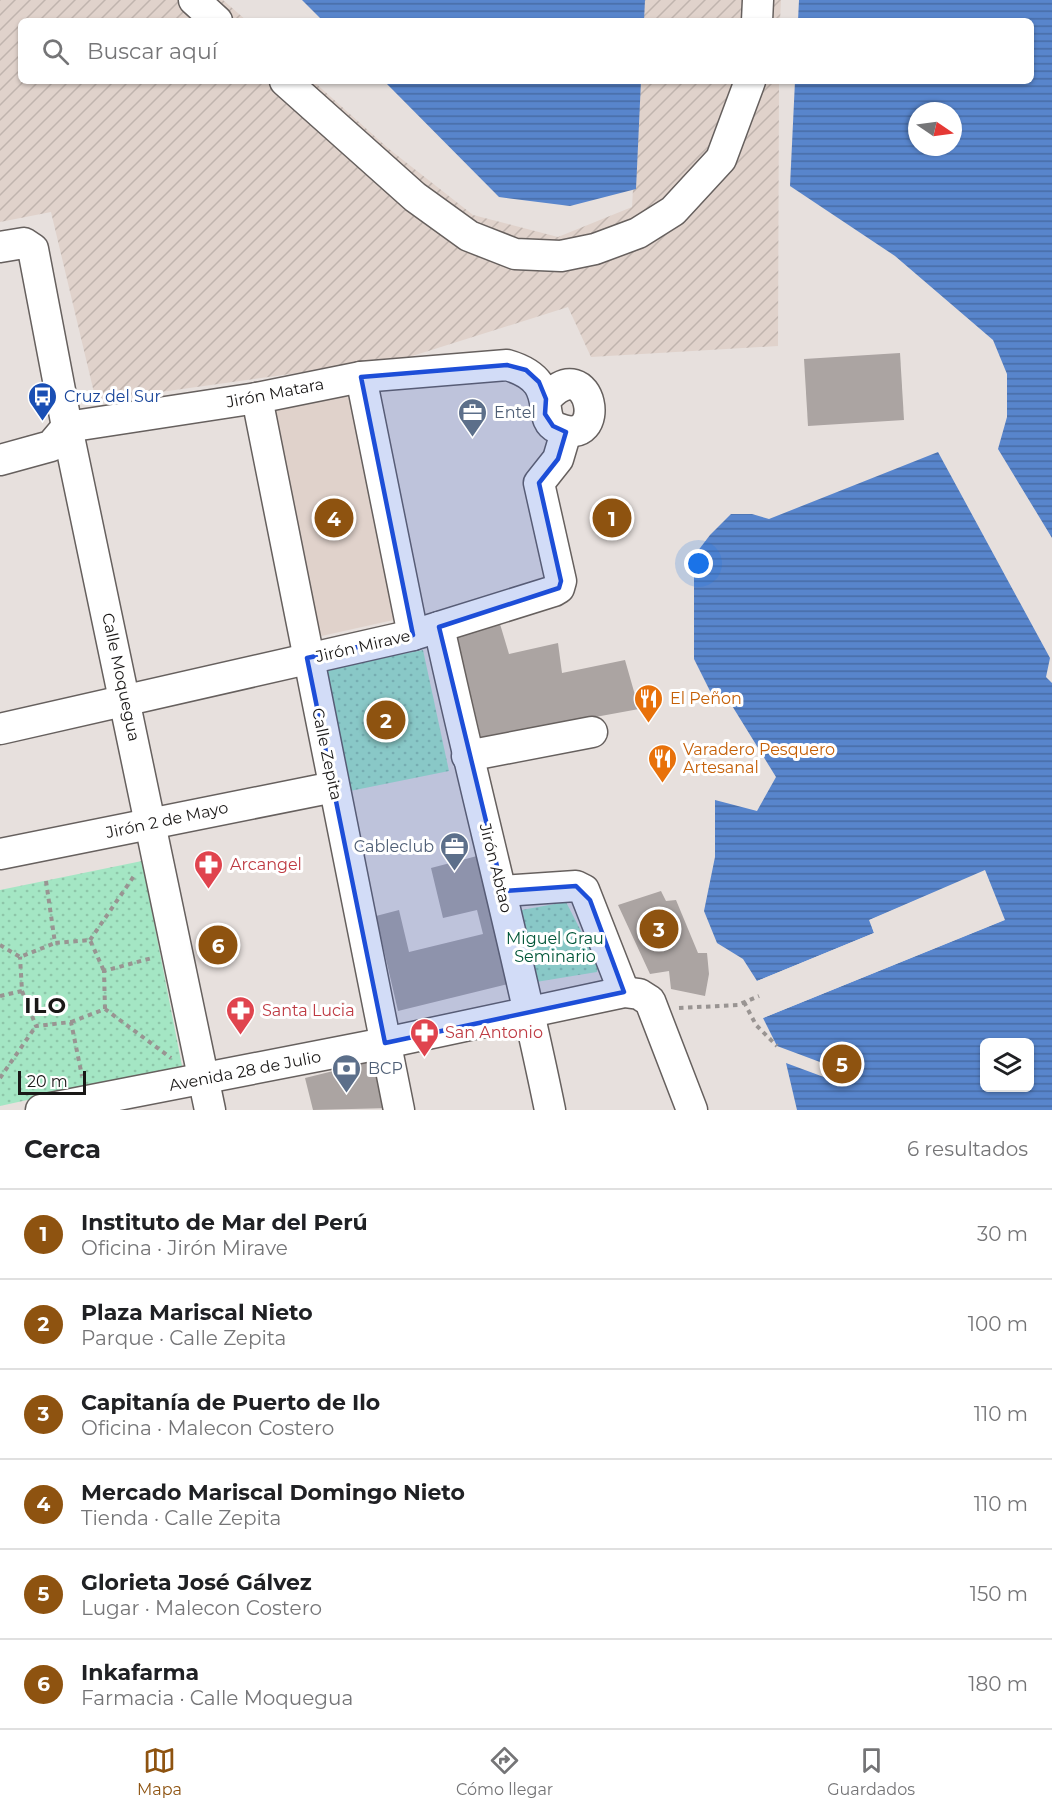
<!DOCTYPE html>
<html lang="es">
<head>
<meta charset="utf-8">
<style>
	:root { --surface:#fff; --page:#f6f6f6; --text:#202124; --muted:#757577; --line:#e0e0e0; --accent:#8e5310 }
	body { margin:0; font-family:Montserrat,sans-serif; background:var(--page); color:var(--text) }
	.controls { position:absolute; right:18px; bottom:18px; display:grid; overflow:hidden; border-radius:9px; box-shadow:0 2px 4px #0004 }
	.controls button { width:54px; height:54px; display:grid; place-items:center; padding:0; border:0; border-bottom:2px solid var(--line); background:var(--surface); color:var(--text); font:30px sans-serif }
	.compass { position:absolute; left:908px; top:102px; width:54px; height:54px; border-radius:50%; background:var(--surface); box-shadow:0 2px 4px #0004; rotate:103deg }
	.scale { position:absolute; left:18px; bottom:15px; width:68px; box-sizing:border-box; padding-left:6px; border:3px solid #1a1817; border-top:0; font-size:16px; line-height:21px; white-space:nowrap; color:#1a1817; -webkit-text-stroke:4px #fff; paint-order:stroke }
	.you { position:absolute; left:699px; top:564px; width:21px; height:21px; margin:-15px; border:4px solid #fff; border-radius:50%; background:#1a73e8; box-shadow:0 0 0 9px #1a73e833 }
	.badge { display:grid; place-items:center; width:39px; height:39px; border-radius:50%; background:var(--accent); color:#fff; font-size:20px; font-weight:700 }
	.pin { position:absolute; translate:-50% -50%; border:3px solid #fff; box-shadow:0 2px 6px #0006 }
	.list { margin:0; padding:0; list-style:none }
	h2 { display:flex; justify-content:space-between; align-items:center; height:78px; margin:0; padding:0 24px; font-size:26px }
	h2 small { font-size:20px; font-weight:400; color:var(--muted) }
	.list li { display:grid; grid-template-columns:39px 1fr auto; gap:18px; align-items:center; box-sizing:border-box; height:90px; padding:0 24px; border-top:2px solid var(--line) }
	.list b { display:block; font-size:22px; white-space:nowrap }
	.list p { margin:0; font-size:20px; white-space:nowrap; color:var(--muted) }
	.list em { font-size:20px; font-style:normal; color:var(--muted) }
	.icon { flex:none; width:33px; height:33px; fill:none; stroke:currentColor; stroke-width:2; stroke-linecap:round; stroke-linejoin:round }
	.map { position:relative; flex:none; width:1052px; height:1110px; overflow:hidden }
	.search { position:absolute; background:var(--surface); box-shadow:0 2px 4px #0004; left:18px; right:18px; top:18px; height:66px; display:flex; align-items:center; gap:15px; box-sizing:border-box; padding:0 21px; border-radius:9px; color:var(--muted); font-size:22px }
	.sheet { height:618px; background:var(--surface) }
	nav { display:flex; justify-content:space-around; align-items:center; box-sizing:border-box; height:84px; border-top:2px solid var(--line); background:var(--surface); font-size:16px; color:var(--muted) }
	nav a { display:grid; justify-items:center; gap:3px }
	nav .on { color:var(--accent) }
	.map>svg:first-child { display:block }
	.built { fill:#e0d2cb }
	.industrial { fill:url(#industrial-furrows) }
	.park { fill:url(#park-dots) }
	.water { fill:url(#water-rules); fill-rule:evenodd }
	.pier { fill:#e7e0dd }
	.building { fill:#aba4a2 }
	.lines { fill:none; stroke-linecap:round; stroke-linejoin:round }
	.minor-casing { stroke:#66605e; stroke-width:33 }
	.path { stroke:#999492; stroke-width:4; stroke-dasharray:4.5 4.5; stroke-linecap:butt }
	.minor { stroke:#fff; stroke-width:30 }
	.marked { fill:#1d4ed8; fill-opacity:0.2; stroke:#1d4ed8; stroke-width:4.5; stroke-linejoin:round }
	.labels { text-anchor:middle; dominant-baseline:central; stroke-width:6; stroke-linejoin:round; paint-order:stroke }
	.street-label { font-size:16px; fill:#1a1817; stroke:#fff }
	.transit-label { font-size:16px; fill:#164399; stroke:#fff; text-anchor:start }
	.service-label { font-size:16px; fill:#4e5e75; stroke:#fff; text-anchor:start }
	.food-label { font-size:16px; fill:#c56008; stroke:#fff; text-anchor:start }
	.health-label { font-size:16px; fill:#be3a42; stroke:#fff; text-anchor:start }
	.park-label { font-size:16px; fill:#005638; stroke:#fff }
	.district-label { font-size:22px; font-weight:bold; letter-spacing:1.5px; fill:#1a1817; stroke:#fff }
</style>
</head>
<body>
<div class="map">
<svg width="1052" height="1110" viewBox="0 0 1052 1110">
	<defs>
		<pattern id="industrial-furrows" width="10" height="10" patternUnits="userSpaceOnUse" patternTransform="scale(1.5)"><rect width="10" height="10" fill="#e0d2cb"/><path d="M-1 1l2-2M0 10L10 0M9 11l2-2" fill="none" stroke="#c0b4ae"/></pattern>
		<pattern id="park-dots" width="8" height="8" patternUnits="userSpaceOnUse" patternTransform="scale(1.5)"><rect width="8" height="8" fill="#a4e6c4"/><path d="M2 2h.1M6 6h.1" fill="none" stroke="#8dc5a8" stroke-width="1.8" stroke-linecap="round"/></pattern>
		<pattern id="water-rules" width="6" height="5" patternUnits="userSpaceOnUse" patternTransform="scale(1.5)"><rect width="6" height="5" fill="#5885cc"/><path d="M0 2.5h6" fill="none" stroke="#486ca5"/></pattern>
	</defs>
	<rect width="100%" height="100%" fill="#e7e0dd"/>
	<path class="built" d="M340 393 350 399 398 619 317 637 271 417 277 405Z"/>
	<g class="industrial">
		<path d="M0 0H223L247 21H21V81H313L389 149 473 215 558 237 632 207 639 81H779L778 346 591 357 568 307 406 358 96 401 51 212 0 222Z"/>
		<path d="M643 0H781L780 21H642Z"/>
	</g>
	<g class="park">
		<path d="M423 650 449 771 350 791 323 669Z"/>
		<path d="M142 861 182 1066 0 1106V890Z"/>
		<path d="M566 902 598 964 597 972 536 982 516 911Z"/>
	</g>
	<g class="water">
		<path d="M302 0H645L644 21H323Z"/>
		<path d="M799 0H1052V538L998 449 1007 417V374L993 340 895 256 790 186 795 81H1031V21H798ZM917 111H953V147H917Z"/>
		<path d="M384 81H641L636 189 570 206 499 197Z"/>
		<path d="M938 452 1050 658 1046 677 1052 683V1110H797L786 1063 840 1083 854 1079 859 1059 847 1048 834 1051 828 1065 777 1046 763 1018 1004 920 985 871 870 920 874 933 757 981 743 959 717 943 704 911 715 857V800L757 811 776 777 726 696 714 699 694 659V556L710 535 731 514H752L769 519ZM984 1042H1030V1088H984Z"/>
	</g>
	<path class="pier" d="M985 870 1005 920 763 1018 762 1015 1001 918 983 874 873 922 876 935 757 984V981L874 933 869 920Z"/>
	<g class="building">
		<path d="M900 353 904 420 808 426 804 359Z"/>
		<path d="M500 624 509 654 558 643 562 673 625 660 639 709 481 738 456 635Z"/>
		<path d="M477 856 508 984 398 1011 376 916 399 910 409 952 483 934 477 910 443 918 431 868Z"/>
		<path d="M661 891 666 901 676 900 698 953H707L709 974 705 996 671 989 669 971 650 974 618 905Z"/>
		<path d="M378 1060 390 1108 313 1110 305 1078Z"/>
	</g>
	<g class="lines">
		<defs>
			<g id="minor">
				<path d="M194 0 217 21"/>
				<path d="M757 21 758 0"/>
				<path d="M285 81 415 197 469 236 515 254 561 256 595 249 638 233 673 211 721 159 750 81"/>
				<path d="M0 247 24 243 33 249 67 427 210 1110"/>
				<path d="M361 377 413 635"/>
				<path d="M257 398 399 1110"/>
				<path d="M0 460 51 446 67 427 257 398 361 377 507 365C563 381 534 418 557 428 611 451 591 347 546 399"/>
				<path d="M439 627C474 788 517 948 550 1110"/>
				<path d="M0 729 413 635 554 591 559 588 561 581 539 483 558 459 566 432"/>
				<path d="M467 756 592 732"/>
				<path d="M0 854 334 787"/>
				<path d="M503 891 576 886 584 890 624 992"/>
				<path d="M41 1110 385 1043 624 992 639 994 650 1001 692 1110"/>
			</g>
		</defs>
		<use href="#minor" class="minor-casing"/>
		<g class="path">
			<path d="M46 881 55 943 90 940 104 971"/>
			<path d="M90 940 134 876"/>
			<path d="M0 945 20 957 55 943"/>
			<path d="M22 991 36 1026 71 1022 82 1076"/>
			<path d="M0 996 22 991 20 957"/>
			<path d="M744 1002 756 1025 777 1046"/>
			<path d="M679 1008 738 1005 759 996"/>
			<path d="M105 1009 104 971 152 958"/>
			<path d="M71 1022 105 1009 171 1058"/>
			<path d="M0 1078 36 1026"/>
		</g>
		<use href="#minor" class="minor"/>
	</g>
	<path class="marked" d="M507 365 526 370 539 382 546 399 545 414 553 426 566 432 558 459 539 483 561 581 559 588 439 627 503 891 576 886 590 900 624 992 385 1043 307 658 413 635 361 377Z"/>
	<defs>
		<symbol id="bus-pin" viewBox="-11 -11 22 30"><path d="M0 17L-7.5 6A9.5 9.5 0 1 1 7.5 6Z" fill="#1a4fb4" stroke="#fff"/><path d="M-5-6H5V4H4V6H2V4H-2V6H-4V4H-5ZM-3.5-4V0h7V-4ZM-3.5 1.2v1.5H-2V1.2ZM2 1.2v1.5H3.5V1.2Z" fill="#fff"/></symbol>
		<symbol id="office-pin" viewBox="-11 -11 22 30"><path d="M0 17L-7.5 6A9.5 9.5 0 1 1 7.5 6Z" fill="#5c6f8a" stroke="#fff"/><path d="M-6-3h4V-5.5h4V-3h4V5H-6ZM-1-4.5V-3h2v-1.5ZM-6 0V1H6V0Z" fill="#fff"/></symbol>
		<symbol id="restaurant-pin" viewBox="-11 -11 22 30"><path d="M0 17L-7.5 6A9.5 9.5 0 1 1 7.5 6Z" fill="#e8710a" stroke="#fff"/><path d="M-5-6h1v4h1v-4h1v4h1v-4h1v5L-1.5 .5V6h-2V.5L-5-1ZM5-6V6H3V1.5H1.5Q1.5-4 5-6Z" fill="#fff"/></symbol>
		<symbol id="pharmacy-pin" viewBox="-11 -11 22 30"><path d="M0 17L-7.5 6A9.5 9.5 0 1 1 7.5 6Z" fill="#e0444e" stroke="#fff"/><path d="M-2-6h4v4h4v4h-4v4h-4v-4h-4v-4h4Z" fill="#fff"/></symbol>
		<symbol id="bank-pin" viewBox="-11 -11 22 30"><path d="M0 17L-7.5 6A9.5 9.5 0 1 1 7.5 6Z" fill="#5c6f8a" stroke="#fff"/><path d="M-6-4H6V4H-6ZM0-2.3a2.3 2.3 0 1 0 0 4.6a2.3 2.3 0 1 0 0-4.6Z" fill="#fff"/></symbol>
	</defs>
	<g fill-rule="evenodd">
		<use href="#bus-pin" x="26" y="380" width="33" height="45"/>
		<use href="#office-pin" x="456" y="396" width="33" height="45"/>
		<use href="#restaurant-pin" x="632" y="682" width="33" height="45"/>
		<use href="#restaurant-pin" x="646" y="742" width="33" height="45"/>
		<use href="#office-pin" x="438" y="830" width="33" height="45"/>
		<use href="#pharmacy-pin" x="192" y="848" width="33" height="45"/>
		<use href="#pharmacy-pin" x="224" y="994" width="33" height="45"/>
		<use href="#pharmacy-pin" x="408" y="1016" width="33" height="45"/>
		<use href="#bank-pin" x="330" y="1052" width="33" height="45"/>
	</g>
	<g class="labels">
		<g class="street-label">
			<text transform="translate(275 393) rotate(-11)">Jirón Matara</text>
			<text transform="translate(363 646) rotate(-13)">Jirón Mirave</text>
			<text transform="translate(121 677) rotate(78)">Calle Moquegua</text>
			<text transform="translate(327 754) rotate(78)">Calle Zepita</text>
			<text transform="translate(167 820) rotate(-12)">Jirón 2 de Mayo</text>
			<text transform="translate(496 868) rotate(76)">Jirón Abtao</text>
			<text transform="translate(245 1071) rotate(-11)">Avenida 28 de Julio</text>
		</g>
		<g class="transit-label">
			<text x="64" y="396">Cruz del Sur</text>
		</g>
		<g class="service-label">
			<text x="494" y="412">Entel</text>
			<text x="434" y="846" text-anchor="end">Cableclub</text>
			<text x="368" y="1068">BCP</text>
		</g>
		<g class="food-label">
			<text x="670" y="698">El Peñon</text>
			<text x="683" y="749">Varadero Pesquero<tspan x="683" dy="18">Artesanal</tspan></text>
		</g>
		<g class="health-label">
			<text x="230" y="864">Arcangel</text>
			<text x="262" y="1010">Santa Lucia</text>
			<text x="445" y="1032">San Antonio</text>
		</g>
		<g class="park-label">
			<text x="555" y="938">Miguel Grau<tspan x="555" dy="18">Seminario</tspan></text>
		</g>
		<g class="district-label">
			<text x="46" y="1005">ILO</text>
		</g>
	</g>
</svg>
<div class="controls">
<button><svg class="icon" aria-label="layers" viewBox="0 0 24 24"><path d="M12 4l9 5-9 5-9-5zM3 14l9 5 9-5"/></svg></button>
</div>
<svg class="compass" viewBox="-18 -18 36 36"><path d="M0-13l5 13h-10z" fill="#e53935"/><path d="M0 13l5-13h-10z" fill="#757577"/></svg>
<div class="scale">20 m</div>
<div class="you"></div>
<div class="pin badge" style="left:612px;top:518px">1</div>
<div class="pin badge" style="left:386px;top:720px">2</div>
<div class="pin badge" style="left:659px;top:929px">3</div>
<div class="pin badge" style="left:334px;top:518px">4</div>
<div class="pin badge" style="left:842px;top:1064px">5</div>
<div class="pin badge" style="left:218px;top:945px">6</div>
<div class="search"><svg class="icon" aria-label="search" viewBox="0 0 24 24"><circle cx="10" cy="10" r="6"/><path d="M15 15l6 6"/></svg>Buscar aquí</div>
</div>
<section class="sheet">
<h2>Cerca<small>6 resultados</small></h2>
<ul class="list">
<li><span class="badge">1</span><div><b>Instituto de Mar del Perú</b><p>Oficina · Jirón Mirave</p></div><em>30 m</em></li>
<li><span class="badge">2</span><div><b>Plaza Mariscal Nieto</b><p>Parque · Calle Zepita</p></div><em>100 m</em></li>
<li><span class="badge">3</span><div><b>Capitanía de Puerto de Ilo</b><p>Oficina · Malecon Costero</p></div><em>110 m</em></li>
<li><span class="badge">4</span><div><b>Mercado Mariscal Domingo Nieto</b><p>Tienda · Calle Zepita</p></div><em>110 m</em></li>
<li><span class="badge">5</span><div><b>Glorieta José Gálvez</b><p>Lugar · Malecon Costero</p></div><em>150 m</em></li>
<li><span class="badge">6</span><div><b>Inkafarma</b><p>Farmacia · Calle Moquegua</p></div><em>180 m</em></li>
</ul>
</section>
<nav>
<a class="on"><svg class="icon" aria-label="map" viewBox="0 0 24 24"><path d="M3 6l6-2 6 2 6-2v14l-6 2-6-2-6 2zM9 4v14M15 6v14"/></svg>Mapa</a>
<a><svg class="icon" aria-label="directions" viewBox="0 0 24 24"><path d="M12 3l9 9-9 9-9-9zM9 14v-3h6M13 9l2 2-2 2"/></svg>Cómo llegar</a>
<a><svg class="icon" aria-label="saved" viewBox="0 0 24 24"><path d="M7 4h10v16l-5-4-5 4z"/></svg>Guardados</a>
</nav>
</body>
</html>
